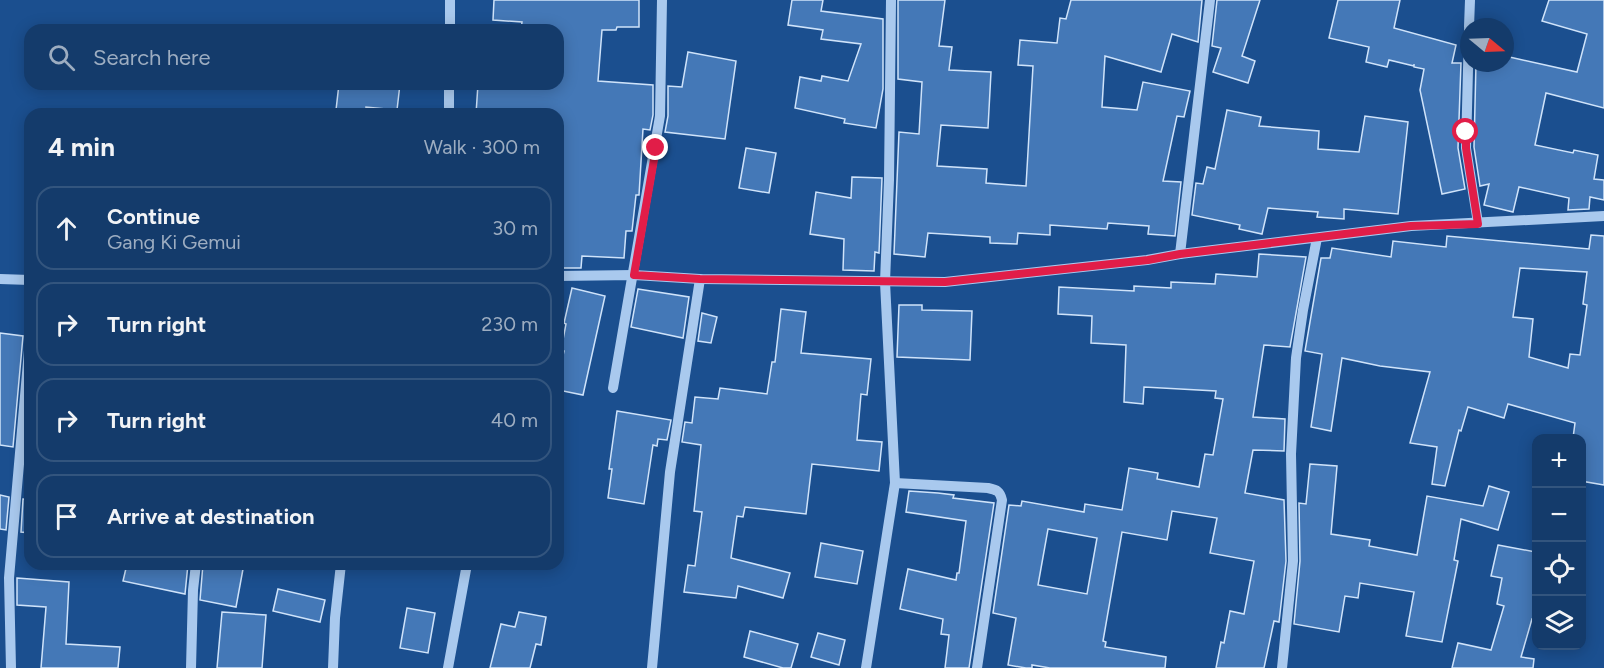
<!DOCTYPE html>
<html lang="en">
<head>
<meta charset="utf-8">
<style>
	:root { --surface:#143b6b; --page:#214673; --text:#f1f3f6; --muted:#9dadc1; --line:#33557e }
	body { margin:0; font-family:Figtree,sans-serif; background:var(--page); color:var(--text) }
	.controls { position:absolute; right:18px; bottom:18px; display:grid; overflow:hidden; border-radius:12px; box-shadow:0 3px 15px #0003 }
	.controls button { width:54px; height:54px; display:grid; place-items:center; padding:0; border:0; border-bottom:2px solid var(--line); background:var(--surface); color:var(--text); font:30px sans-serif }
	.compass { position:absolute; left:1460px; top:18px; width:54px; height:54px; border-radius:50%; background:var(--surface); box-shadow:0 3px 15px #0003; rotate:109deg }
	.stop { position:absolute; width:18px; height:18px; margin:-14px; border:4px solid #e11d48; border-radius:50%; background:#fff }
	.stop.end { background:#e11d48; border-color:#fff; box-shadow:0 2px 6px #0008 }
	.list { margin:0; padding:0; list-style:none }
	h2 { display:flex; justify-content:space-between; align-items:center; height:78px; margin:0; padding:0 24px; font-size:26px }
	h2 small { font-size:20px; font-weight:400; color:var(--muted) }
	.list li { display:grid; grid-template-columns:39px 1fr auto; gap:18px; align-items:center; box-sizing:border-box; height:84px; margin:0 12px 12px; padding:0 12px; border:2px solid var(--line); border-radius:18px }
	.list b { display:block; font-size:22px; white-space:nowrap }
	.list p { margin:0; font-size:20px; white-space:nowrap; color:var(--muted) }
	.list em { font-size:20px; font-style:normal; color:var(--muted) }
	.icon { flex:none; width:33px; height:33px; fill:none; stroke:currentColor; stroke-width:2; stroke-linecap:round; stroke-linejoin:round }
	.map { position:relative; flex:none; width:1604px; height:668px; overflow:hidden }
	.search { position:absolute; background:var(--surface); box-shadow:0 3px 15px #0003; left:24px; top:24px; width:540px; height:66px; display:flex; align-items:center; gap:15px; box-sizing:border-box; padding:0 21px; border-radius:18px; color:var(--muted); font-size:22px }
	.panel { position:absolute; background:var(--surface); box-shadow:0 3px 15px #0003; left:24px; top:108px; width:540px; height:462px; border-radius:18px }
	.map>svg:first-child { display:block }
	.building { fill:#4478b7; stroke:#cfe3fa; stroke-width:1.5; fill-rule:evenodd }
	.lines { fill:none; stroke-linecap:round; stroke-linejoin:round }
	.minor { stroke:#a9c9ee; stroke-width:10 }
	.route { stroke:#e11d48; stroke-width:8 }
</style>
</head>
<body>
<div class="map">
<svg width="1604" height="668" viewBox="0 0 1604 668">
	<rect width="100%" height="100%" fill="#1b4f8f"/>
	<g class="building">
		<path d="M494 0H639V27H617L616 30H602L598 81 653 85V115L650 130 643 129 639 195H636L632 231H626L624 258 582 256 581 268H558V114H476L478 84 517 87V84H558V30H521L522 22 493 20Z"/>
		<path d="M792 0H823L821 11 883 19V89L876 128 844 123 845 119 795 108 800 77 821 81 822 76 848 81 861 44 821 39 823 30 788 25Z"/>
		<path d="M898 0H945L939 46 952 47 949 70 991 72 988 128 941 125 937 166 987 169 986 183 1026 186 1033 66 1018 65 1020 40 1057 43 1060 18 1066 19 1071 0H1202L1198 42 1172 34 1161 72 1105 56 1102 107 1137 110 1143 82 1190 91 1184 117 1177 116 1163 181 1181 182 1175 236 1148 234 1149 226 1108 223 1107 229 1050 225V235L1018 233 1017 244 990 243V237L928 233 925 257 894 254 899 132 919 134 922 82 898 79Z"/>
		<path d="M1217 0H1260L1242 56 1255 61 1248 83 1213 72 1221 48 1212 46Z"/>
		<path d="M1338 0H1400L1394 28 1456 45 1452 63H1461L1458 148 1465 189 1442 194 1420 90 1424 69 1414 67V64V66L1389 60 1387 67 1366 62 1369 47 1329 38Z"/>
		<path d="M1549 0H1604V108L1546 93 1535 145 1573 153 1574 150 1598 155 1594 179 1604 180V200L1590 197 1589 209 1568 210 1569 198 1519 187 1513 212 1484 205 1489 184 1480 186 1474 147 1476 63H1505V56L1577 72 1587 34 1542 21Z"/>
		<path d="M688 52 736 61 725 139 665 132 668 116V86L682 87Z"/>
		<path d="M339 84H400L397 110 366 107V113L336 110Z"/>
		<path d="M1227 110 1261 117 1259 126 1319 131 1318 149 1359 152 1365 116 1408 122 1398 214 1344 209V219L1317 217 1318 212 1268 208 1262 234 1239 229 1240 225 1192 215 1196 183 1203 184 1207 167 1215 169Z"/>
		<path d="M746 148 776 153 769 193 739 188Z"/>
		<path d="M852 177 882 178 879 253 875 252 874 271 843 270 844 239 810 234 816 192 851 198Z"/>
		<path d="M1591 235 1604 236V485L1581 481V438H1573L1575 423 1508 404 1504 418 1468 407 1461 431 1459 430 1445 486 1432 484 1437 447 1410 443 1430 372 1380 366 1342 358 1331 431 1311 427 1322 354 1305 351 1321 258H1330L1332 248 1391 257 1393 241 1446 247 1447 236 1589 249ZM1520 268 1587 272 1583 304 1587 305 1580 355 1570 354 1568 368 1529 357 1533 319 1513 317Z"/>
		<path d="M1259 254 1306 257 1290 347 1264 345 1253 417 1285 419 1284 451 1253 450 1245 493 1284 500 1286 561 1279 622 1274 621 1264 668H1216L1221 642 1224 643 1230 611 1244 614 1254 561 1210 553 1217 518 1172 511 1167 540 1122 532 1103 641 1106 642 1105 647 1166 657 1165 668H1050L1032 665V668H1026L1008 665 1016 618 993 613 1009 505 1021 506 1022 501 1084 512 1085 504 1122 510 1129 468 1158 473 1157 479 1199 487 1205 454 1213 455 1223 399 1215 398 1216 391 1144 387 1143 404 1124 402 1126 345 1091 343 1092 316 1058 314 1059 287 1134 291V286L1171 288V282L1215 284 1216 274 1257 277ZM1048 529 1097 538 1087 594 1038 585Z"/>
		<path d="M572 288 605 296 583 395 558 390V378L564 351 561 350 566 324 564 323Z"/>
		<path d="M638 289 689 297 683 338 631 327Z"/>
		<path d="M899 305H922V310L972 311 970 360 897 357Z"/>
		<path d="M781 309 806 312 801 353 871 359 867 395 861 394 857 440 882 442 879 471 812 464 806 514 745 507 743 517 737 516 731 558 790 573 783 598 738 586 736 598 684 592 688 565 695 566 702 512 694 511 701 445 682 442 685 422 692 423 695 397 718 399 720 388 767 394 772 362H775Z"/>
		<path d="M702 313 717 317 711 343 698 341Z"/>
		<path d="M0 333 23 336 13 447 0 445Z"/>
		<path d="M617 411 671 420 667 440 658 439 657 446 653 445 644 504 608 498 612 469H609Z"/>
		<path d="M1310 464 1337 466 1331 534 1370 540 1369 546 1417 555 1427 496 1483 506 1489 486 1509 492 1498 530 1461 519 1454 560 1458 561 1442 642 1406 636 1414 592 1360 583 1358 598 1345 596 1339 632 1294 624 1300 561 1299 503 1306 504Z"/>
		<path d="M909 491 938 493 954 495 953 498 994 503 969 668H945L949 635 941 634 943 619 900 609 908 569 956 580 957 573H959L966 521 906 512Z"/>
		<path d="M0 495 9 497 6 530 0 529Z"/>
		<path d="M23 499 30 500V533L21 532Z"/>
		<path d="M821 543 863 551 857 584 815 577Z"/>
		<path d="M1498 545 1536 552V620L1532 619 1521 657 1534 659 1533 668H1452L1458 643 1491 650 1504 606 1497 604 1502 578 1491 576Z"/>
		<path d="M127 564H188L185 594 123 581Z"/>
		<path d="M203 564H218L243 569 236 607 200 600Z"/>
		<path d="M17 578 69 582 66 644 120 647 118 668H41L46 607 17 605Z"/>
		<path d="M278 589 325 600 320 622 273 611Z"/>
		<path d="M407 608 435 613 428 653 400 648Z"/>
		<path d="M222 612 266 615 262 668H217Z"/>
		<path d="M519 612 546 617 541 645 536 644 530 668H490L501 624 515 627Z"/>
		<path d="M750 631 798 644 791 668H783L744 657Z"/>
		<path d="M818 633 845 640 839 665 811 657Z"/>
	</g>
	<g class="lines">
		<g class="minor">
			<path d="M450 0V30"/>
			<path d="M891 0 889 180 885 282 895 483 988 488C997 490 1000 491 1002 500L977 668"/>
			<path d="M1469 27 1470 0"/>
			<path d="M1469 30 1466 148 1478 223"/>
			<path d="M449 114V84"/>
			<path d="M1180 254 1210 0"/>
			<path d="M558 276 634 275 700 279 945 282 1147 260 1180 254 1411 226 1604 216"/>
			<path d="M0 279 30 280"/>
			<path d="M613 388 660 116 662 0"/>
			<path d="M11 668 9 578 30 339"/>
			<path d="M191 668 193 590 196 564"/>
			<path d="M333 668 335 618 341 564"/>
			<path d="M448 668 467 564"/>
			<path d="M652 668 670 472 700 279"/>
			<path d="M866 668 895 483"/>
			<path d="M1282 668 1293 561 1291 454 1296 358 1303 310 1317 238"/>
		</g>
	</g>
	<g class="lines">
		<path class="route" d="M656 148 634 275 700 279 945 282 1148 260 1180 254 1411 226 1478 224 1466 148V132"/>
	</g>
</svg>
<div class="controls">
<button>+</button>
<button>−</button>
<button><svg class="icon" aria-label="locate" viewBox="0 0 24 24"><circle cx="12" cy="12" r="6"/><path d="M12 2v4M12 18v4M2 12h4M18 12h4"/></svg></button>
<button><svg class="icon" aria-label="layers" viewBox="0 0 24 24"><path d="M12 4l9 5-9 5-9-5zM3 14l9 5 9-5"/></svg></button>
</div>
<svg class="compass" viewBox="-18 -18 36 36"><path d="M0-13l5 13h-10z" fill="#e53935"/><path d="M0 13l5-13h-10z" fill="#9dadc1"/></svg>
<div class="stop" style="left:1466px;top:132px"></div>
<div class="stop end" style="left:656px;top:148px"></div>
<div class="search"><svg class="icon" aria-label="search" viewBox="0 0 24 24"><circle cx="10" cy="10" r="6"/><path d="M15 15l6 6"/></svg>Search here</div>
<section class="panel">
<h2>4 min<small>Walk · 300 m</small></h2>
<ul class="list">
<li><svg class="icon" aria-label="ahead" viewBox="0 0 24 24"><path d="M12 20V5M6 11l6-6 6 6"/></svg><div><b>Continue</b><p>Gang Ki Gemui</p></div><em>30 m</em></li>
<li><svg class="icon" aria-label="right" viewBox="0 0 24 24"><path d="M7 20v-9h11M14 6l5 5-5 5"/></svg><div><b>Turn right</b></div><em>230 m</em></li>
<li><svg class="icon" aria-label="right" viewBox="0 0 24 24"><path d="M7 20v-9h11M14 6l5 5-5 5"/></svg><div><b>Turn right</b></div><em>40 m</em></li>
<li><svg class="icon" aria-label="arrive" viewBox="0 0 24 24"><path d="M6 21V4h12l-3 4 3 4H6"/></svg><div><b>Arrive at destination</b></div></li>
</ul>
</section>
</div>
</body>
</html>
